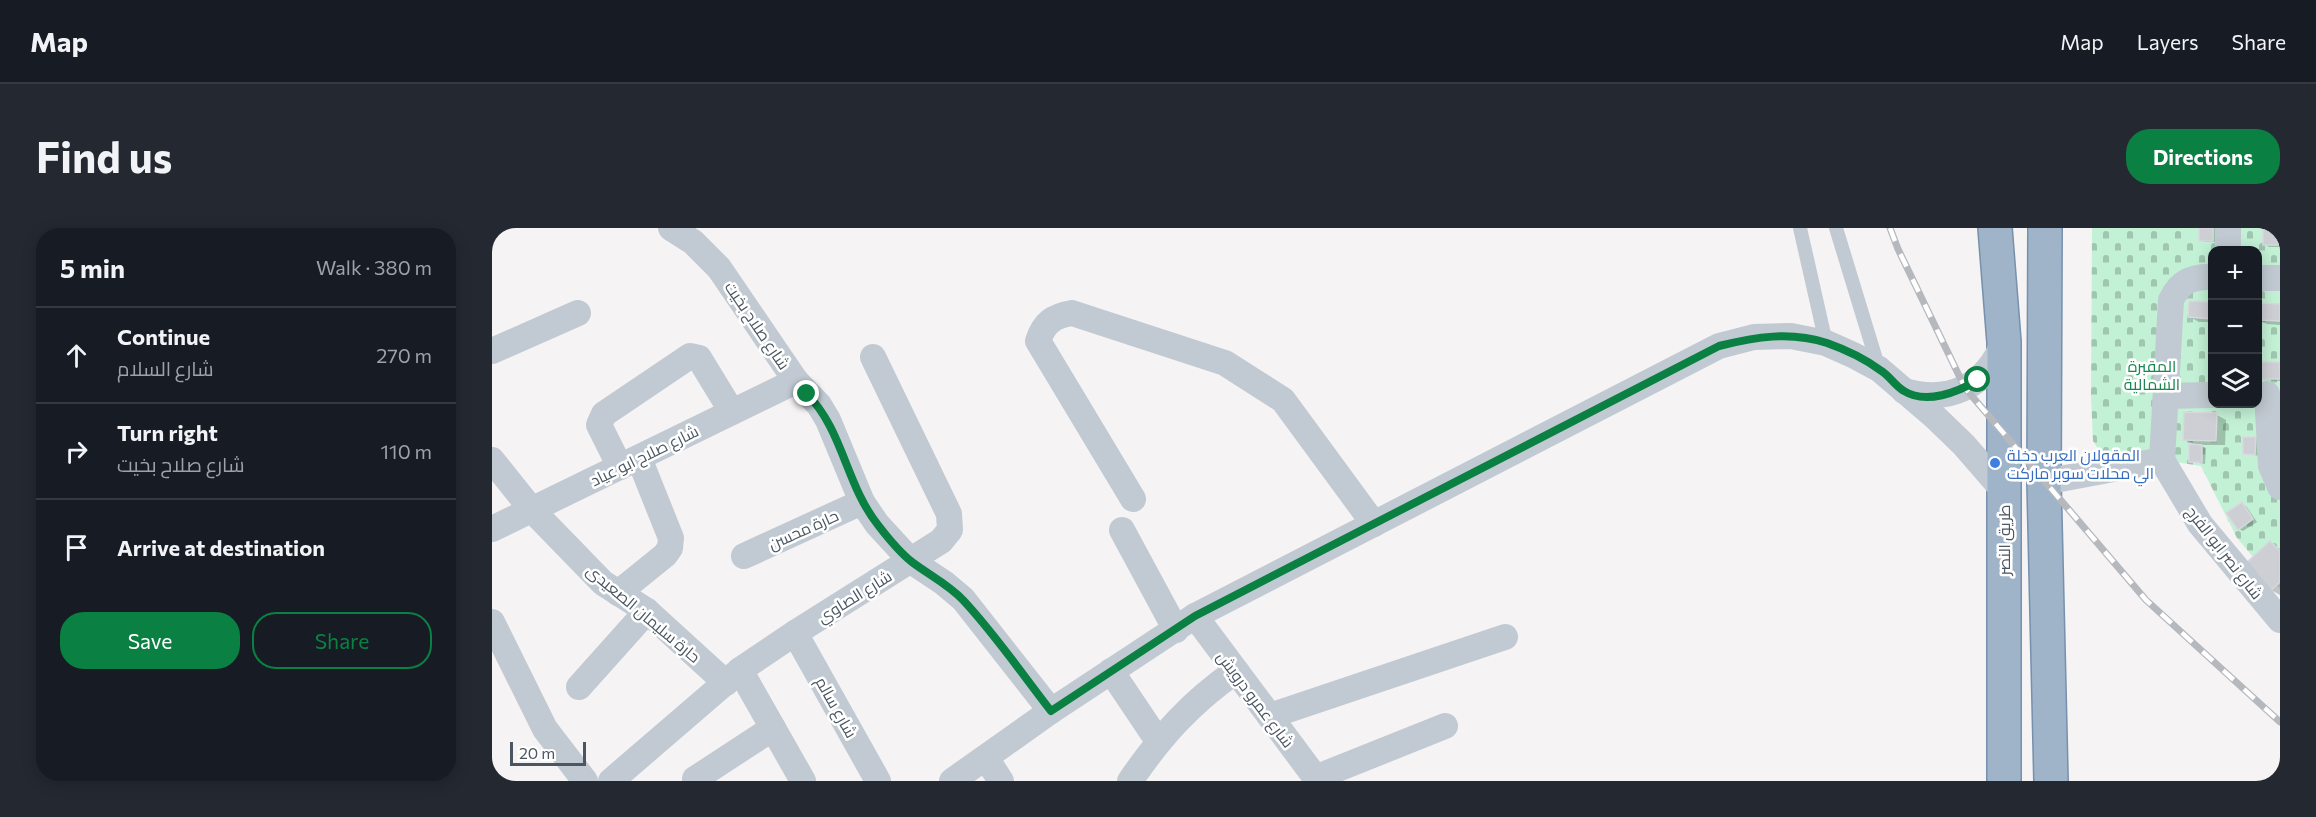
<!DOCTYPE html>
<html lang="en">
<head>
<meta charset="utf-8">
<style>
	:root { --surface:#171b24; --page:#242831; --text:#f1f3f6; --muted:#9ea1a6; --line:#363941; --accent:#0b8043 }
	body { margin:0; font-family:Commissioner,Cairo,sans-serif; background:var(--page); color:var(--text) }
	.controls { position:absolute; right:18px; top:18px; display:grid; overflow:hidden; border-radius:12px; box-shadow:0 3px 15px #0003 }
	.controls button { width:54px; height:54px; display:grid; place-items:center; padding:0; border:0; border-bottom:2px solid var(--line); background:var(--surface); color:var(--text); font:30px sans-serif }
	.scale { position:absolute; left:18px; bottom:15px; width:76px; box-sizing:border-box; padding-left:6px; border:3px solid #4a5661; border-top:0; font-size:16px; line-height:21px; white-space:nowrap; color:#4a5661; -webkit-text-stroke:4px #fff; paint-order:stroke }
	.stop { position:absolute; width:18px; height:18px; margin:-14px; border:4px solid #0b8043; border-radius:50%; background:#fff }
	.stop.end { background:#0b8043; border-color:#fff; box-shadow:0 2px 6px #0008 }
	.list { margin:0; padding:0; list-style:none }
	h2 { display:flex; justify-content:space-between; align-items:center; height:78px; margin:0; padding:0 24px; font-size:26px }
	h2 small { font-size:20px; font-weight:400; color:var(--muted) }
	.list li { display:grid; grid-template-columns:39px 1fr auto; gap:18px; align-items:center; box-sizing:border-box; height:96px; padding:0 24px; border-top:2px solid var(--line) }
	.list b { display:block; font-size:22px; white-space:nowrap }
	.list p { margin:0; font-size:20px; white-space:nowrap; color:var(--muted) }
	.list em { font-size:20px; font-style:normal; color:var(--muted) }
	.actions { display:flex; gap:12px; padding:18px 24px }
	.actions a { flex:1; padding:14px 0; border:2px solid var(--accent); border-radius:24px; text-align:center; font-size:21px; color:var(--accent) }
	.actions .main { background:var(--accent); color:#fff }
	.icon { flex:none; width:33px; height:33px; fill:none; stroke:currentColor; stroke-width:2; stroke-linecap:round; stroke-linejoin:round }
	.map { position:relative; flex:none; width:1788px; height:553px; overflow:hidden; border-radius:24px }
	header { display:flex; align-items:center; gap:36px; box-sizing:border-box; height:84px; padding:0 30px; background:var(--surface); border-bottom:2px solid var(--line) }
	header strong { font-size:28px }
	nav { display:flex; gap:33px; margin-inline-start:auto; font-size:21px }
	.intro { display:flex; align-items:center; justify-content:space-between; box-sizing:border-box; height:144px; padding:0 36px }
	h1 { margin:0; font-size:42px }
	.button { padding:15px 27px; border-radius:24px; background:var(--accent); color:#fff; font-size:21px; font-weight:700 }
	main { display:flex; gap:36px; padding:0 36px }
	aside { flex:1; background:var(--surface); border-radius:24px; box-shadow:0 3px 15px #0003 }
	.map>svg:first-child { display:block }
	.cemetery { fill:url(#cemetery-stones); fill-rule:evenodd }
	.shadow { fill:#0003 }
	.building { fill:#cdcfd5; stroke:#d7d9de; stroke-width:1.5 }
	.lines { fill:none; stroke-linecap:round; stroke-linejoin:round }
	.trunk-casing { stroke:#7690ad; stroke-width:36 }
	.service { stroke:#c1cad2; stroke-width:14 }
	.minor { stroke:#c1cad2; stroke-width:26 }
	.trunk { stroke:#9fb4c9; stroke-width:33 }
	.rail-casing { stroke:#b5b8bd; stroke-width:7 }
	.rail { stroke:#fff; stroke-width:4.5; stroke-dasharray:14; stroke-linecap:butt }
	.route { stroke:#0b8043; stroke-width:8 }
	.shop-dot { fill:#3f7fe0; stroke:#fff; stroke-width:2 }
	.labels { text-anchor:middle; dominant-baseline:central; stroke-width:5; stroke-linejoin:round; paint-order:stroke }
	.street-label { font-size:16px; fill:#4a5661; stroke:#fff }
	.park-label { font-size:16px; fill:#17864f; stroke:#fff }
	.shop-label { font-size:16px; fill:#366cbe; stroke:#fff; text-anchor:start }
</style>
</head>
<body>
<header>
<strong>Map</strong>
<nav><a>Map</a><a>Layers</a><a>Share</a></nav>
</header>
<div class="intro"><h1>Find us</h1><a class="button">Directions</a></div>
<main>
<aside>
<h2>5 min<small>Walk · 380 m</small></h2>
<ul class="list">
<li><svg class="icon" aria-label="ahead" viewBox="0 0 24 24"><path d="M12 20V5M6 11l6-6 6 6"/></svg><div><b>Continue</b><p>شارع السلام</p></div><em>270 m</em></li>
<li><svg class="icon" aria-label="right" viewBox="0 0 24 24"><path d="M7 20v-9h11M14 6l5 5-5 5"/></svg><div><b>Turn right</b><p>شارع صلاح بخيت</p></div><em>110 m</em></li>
<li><svg class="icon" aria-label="arrive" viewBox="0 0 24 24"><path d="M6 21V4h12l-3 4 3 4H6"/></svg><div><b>Arrive at destination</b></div></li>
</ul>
<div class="actions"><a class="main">Save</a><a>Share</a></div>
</aside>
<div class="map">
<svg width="1788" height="553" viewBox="0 0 1788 553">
	<defs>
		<pattern id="cemetery-stones" width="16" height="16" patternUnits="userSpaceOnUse" patternTransform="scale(1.5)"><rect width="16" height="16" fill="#c3f1d5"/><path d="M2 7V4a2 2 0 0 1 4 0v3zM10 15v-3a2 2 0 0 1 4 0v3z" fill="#a0c6b0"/></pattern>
	</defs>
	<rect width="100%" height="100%" fill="#f5f3f3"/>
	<path class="cemetery" d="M1600 0H1788V361L1745 310 1709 238 1607 222 1601 213 1599 168ZM1720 22H1766V176H1720Z"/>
	<g class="shadow">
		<path d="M1709 0H1725V14H1713L1708 12Z"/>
		<path d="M1773 0H1788V19H1777L1773 16Z"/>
		<path d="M1698 74 1720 75V94H1707L1698 89Z"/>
		<path d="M1788 78V97L1775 96 1766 91Z"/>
		<path d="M1788 136V153L1772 152 1768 150Z"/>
		<path d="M1693 186 1725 187 1734 192 1733 217H1707L1714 220 1713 236 1698 233 1704 218 1692 211Z"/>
		<path d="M1764 210 1768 213 1767 228 1752 225Z"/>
		<path d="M1750 276 1754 278 1765 294 1751 303 1747 301Z"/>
		<path d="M1778 315 1788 321V367L1779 362Z"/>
	</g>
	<g class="building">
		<rect x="1707" y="0" width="14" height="13"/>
		<rect x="1771" y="0" width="17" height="17"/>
		<path d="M1697 73 1720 74V91L1696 89Z"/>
		<path d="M1766 75 1788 76V93L1766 92Z"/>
		<path d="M1767 134H1788V151H1766Z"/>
		<path d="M1692 184 1725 185 1724 213 1691 212Z"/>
		<path d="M1751 209H1764L1763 227 1751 226Z"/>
		<path d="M1697 216 1710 217V234H1697Z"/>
		<path d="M1750 274 1761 291 1746 302 1734 285Z"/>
		<path d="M1778 313 1788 323V354L1778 363 1753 336Z"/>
	</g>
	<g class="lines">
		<defs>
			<g id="trunk">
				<path d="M1503 0 1512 114V553"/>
				<path d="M1553 0 1552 254 1559 553"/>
			</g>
		</defs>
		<use href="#trunk" class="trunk-casing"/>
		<g class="service">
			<path d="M1308 0 1334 115"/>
			<path d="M1344 0 1387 141"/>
		</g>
		<g class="minor">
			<path d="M179 0 201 14 227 40 304 153 327 177 336 192 370 274 385 296 419 333 452 355 471 371 559 483"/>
			<path d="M1736 0V22"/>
			<path d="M1766 50H1788"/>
			<path d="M0 123 86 85"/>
			<path d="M1412 163C1458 176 1494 158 1512 114"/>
			<path d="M1775 166 1779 238 1788 259"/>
			<path d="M1674 168 1720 167"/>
			<path d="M0 232 40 282 111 355 155 383 234 455"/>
			<path d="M1670 232 1679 72C1688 53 1701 48 1720 49"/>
			<path d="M128 239 107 197 112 186 198 128 207 130 240 184"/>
			<path d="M1552 254 1670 232 1708 296 1788 392"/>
			<path d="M641 271 546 113C552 95 561 88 580 85L733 135 791 172 882 296"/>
			<path d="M0 301 304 153"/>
			<path d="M630 302 684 402"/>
			<path d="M252 328 370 274"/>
			<path d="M126 365 173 327 178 320 179 310 147 230"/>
			<path d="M703 388 826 553"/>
			<path d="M0 394 53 501 93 553"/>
			<path d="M303 405 386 553"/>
			<path d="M248 442 311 553"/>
			<path d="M619 443 666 513"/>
			<path d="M87 459 155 383"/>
			<path d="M778 488 1013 409"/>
			<path d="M494 530 509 553"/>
			<path d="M823 550 953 498"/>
			<path d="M203 551 281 500"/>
			<path d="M119 553 248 442 303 405 449 313 458 302 457 286 381 129"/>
			<path d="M460 553 559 483 703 388 1227 118 1262 109 1299 108 1334 115 1361 127 1387 141 1443 189 1472 217 1511 262"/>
			<path d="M638 553C669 508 698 475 744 443"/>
		</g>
		<use href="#trunk" class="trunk"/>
		<defs>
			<path id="rail" d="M1398 0 1406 21 1473 160 1654 372 1788 494"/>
		</defs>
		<use href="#rail" class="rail-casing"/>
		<use href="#rail" class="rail"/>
	</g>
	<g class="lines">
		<path class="route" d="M315 166C351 202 354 257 386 297 396 310 407 324 420 334 437 347 456 356 471 372 503 406 530 446 559 483L703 388 1227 118C1263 109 1298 103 1335 115 1352 121 1373 131 1388 142 1397 147 1403 158 1412 163 1434 177 1466 164 1486 152"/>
	</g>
	<circle class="shop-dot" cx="1503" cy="235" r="6"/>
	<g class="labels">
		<g class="street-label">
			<text transform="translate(266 97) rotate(56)">شارع صلاح بخيت</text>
			<text transform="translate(152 227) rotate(-26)">شارع صلاح ابو عياد</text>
			<text transform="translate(311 301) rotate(-24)">حارة محسن</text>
			<text transform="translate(1511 312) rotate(-90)">طريق النصر</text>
			<text transform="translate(1733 324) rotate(52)">شارع نصر ابو الفرج</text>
			<text transform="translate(362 368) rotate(-32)">شارع الصاوي</text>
			<text transform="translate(152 385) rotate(40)">حارة سليمان الصعيدى</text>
			<text transform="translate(764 471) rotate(53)">شارع عمرو درويش</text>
			<text transform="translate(345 479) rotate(61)">شارع سالم</text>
		</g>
		<g class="park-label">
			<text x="1660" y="137">المقبرة<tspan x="1660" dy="18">الشمالية</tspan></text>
		</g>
		<g class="shop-label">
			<text x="1515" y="226">المقولان العرب دخلة<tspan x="1515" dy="18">الي محلات سوبر ماركت</tspan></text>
		</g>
	</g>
</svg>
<div class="controls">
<button>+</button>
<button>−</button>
<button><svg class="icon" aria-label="layers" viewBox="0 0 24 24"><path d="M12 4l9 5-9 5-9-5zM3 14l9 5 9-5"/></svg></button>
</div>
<div class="scale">20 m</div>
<div class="stop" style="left:1486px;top:152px"></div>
<div class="stop end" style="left:315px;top:166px"></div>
</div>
</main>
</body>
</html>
